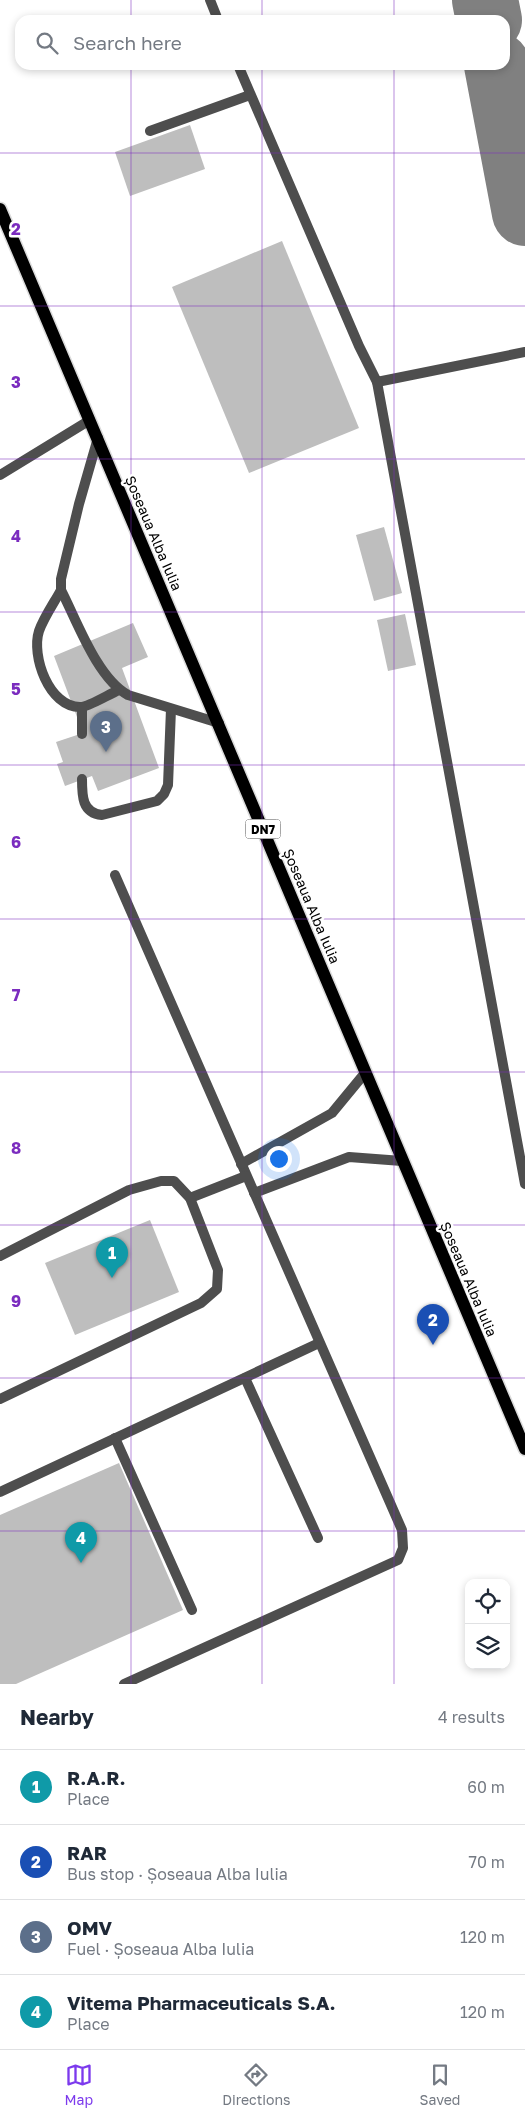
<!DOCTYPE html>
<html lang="en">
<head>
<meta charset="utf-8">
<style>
	:root { --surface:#fff; --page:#f2f2f3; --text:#1f2937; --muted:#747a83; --line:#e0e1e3; --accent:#7c3aed }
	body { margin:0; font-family:"Golos Text",sans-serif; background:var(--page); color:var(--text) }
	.controls { position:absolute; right:15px; bottom:15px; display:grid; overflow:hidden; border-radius:10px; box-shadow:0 2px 8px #0003 }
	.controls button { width:45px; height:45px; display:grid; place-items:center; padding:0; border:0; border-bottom:1px solid var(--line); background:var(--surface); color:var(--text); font:25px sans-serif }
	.you { position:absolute; left:278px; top:1158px; width:18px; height:18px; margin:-12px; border:4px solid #fff; border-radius:50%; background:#1a73e8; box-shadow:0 0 0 8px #1a73e833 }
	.badge { display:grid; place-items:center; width:32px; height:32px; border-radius:50%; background:var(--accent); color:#fff; font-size:16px; font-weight:700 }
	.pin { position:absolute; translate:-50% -41px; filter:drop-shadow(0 1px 2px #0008) }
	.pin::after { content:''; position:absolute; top:26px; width:18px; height:15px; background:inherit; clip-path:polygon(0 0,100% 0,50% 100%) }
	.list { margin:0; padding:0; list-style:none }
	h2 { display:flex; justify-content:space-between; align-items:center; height:65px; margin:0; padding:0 20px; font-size:21px }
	h2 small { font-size:16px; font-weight:400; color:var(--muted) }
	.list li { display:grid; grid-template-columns:32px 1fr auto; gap:15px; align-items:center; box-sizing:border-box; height:75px; padding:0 20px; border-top:1px solid var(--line) }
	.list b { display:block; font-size:19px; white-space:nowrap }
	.list p { margin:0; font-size:16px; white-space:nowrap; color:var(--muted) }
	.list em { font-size:16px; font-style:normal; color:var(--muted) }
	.icon { flex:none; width:28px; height:28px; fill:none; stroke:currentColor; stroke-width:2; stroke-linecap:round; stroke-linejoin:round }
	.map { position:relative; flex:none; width:525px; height:1684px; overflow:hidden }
	.search { position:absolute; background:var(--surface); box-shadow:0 2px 8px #0003; left:15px; right:15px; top:15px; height:55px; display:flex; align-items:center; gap:12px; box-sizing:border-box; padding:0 18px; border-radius:15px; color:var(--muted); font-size:19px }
	.sheet { height:365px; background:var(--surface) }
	nav { display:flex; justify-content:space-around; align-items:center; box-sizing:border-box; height:70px; border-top:1px solid var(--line); background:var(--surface); font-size:14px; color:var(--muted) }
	nav a { display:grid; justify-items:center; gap:2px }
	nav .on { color:var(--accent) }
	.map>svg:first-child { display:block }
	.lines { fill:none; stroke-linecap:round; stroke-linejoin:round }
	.taxiway { stroke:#808080; stroke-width:66 }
	.building { fill:#bebebe }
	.primary-casing { stroke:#dbdbdb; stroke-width:15 }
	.lane { stroke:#4e4e4e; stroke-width:10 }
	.street { stroke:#4e4e4e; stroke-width:10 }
	.primary { stroke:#000; stroke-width:12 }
	.grid { fill:none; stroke:#7b2cbf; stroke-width:1; stroke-opacity:0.55 }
	.labels { text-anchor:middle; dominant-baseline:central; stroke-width:5; stroke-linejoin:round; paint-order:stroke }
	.shield { fill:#fff; stroke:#4c4c4c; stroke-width:1 }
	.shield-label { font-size:12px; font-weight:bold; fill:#000 }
	.street-label { font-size:14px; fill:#000; stroke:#fff }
	.grid-label { font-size:16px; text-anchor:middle; font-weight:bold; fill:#7b2cbf; stroke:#fff; stroke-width:5; stroke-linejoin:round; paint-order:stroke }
</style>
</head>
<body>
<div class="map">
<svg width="525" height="1684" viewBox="0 0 525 1684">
	<rect width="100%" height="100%" fill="#fff"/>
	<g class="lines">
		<g class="taxiway">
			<path d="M485 0 489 20"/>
			<path d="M497 65 525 213"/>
		</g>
	</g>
	<g class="building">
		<path d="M190 125 205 169 130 196 115 152Z"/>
		<path d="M282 241 359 428 249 473 172 287Z"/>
		<path d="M384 527 402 593 374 601 356 535Z"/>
		<path d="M405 614 416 665 388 671 377 620Z"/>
		<path d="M133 623 148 657 122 668 159 768 98 791 92 776 65 786 57 764 63 762 56 742 83 733 54 656Z"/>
		<path d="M150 1220 179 1292 75 1335 45 1263Z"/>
		<path d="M119 1463 183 1610 16 1684H0V1515Z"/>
	</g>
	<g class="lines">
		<defs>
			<path id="primary" d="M0 209 525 1449"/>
		</defs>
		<use href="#primary" class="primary-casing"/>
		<g class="lane">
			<path d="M210 0 218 20"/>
			<path d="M238 65 359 346 377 382 525 352"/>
			<path d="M150 131 250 95"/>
			<path d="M377 382 525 1184"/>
			<path d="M98 438 79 504 61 579V590C77 621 97 678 128 695L219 723"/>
			<path d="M61 590C54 603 44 617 39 631 31 656 49 707 80 707 89 707 109 694 119 690"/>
			<path d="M82 707V734"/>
			<path d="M82 779C82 796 82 813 102 815L157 801 164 794 168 785 171 709"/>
			<path d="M115 875 402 1530 403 1548 398 1560 124 1684"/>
			<path d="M241 1164 332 1113 365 1073"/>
			<path d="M254 1193 349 1157 402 1161"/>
			<path d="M190 1198 246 1176"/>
			<path d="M0 1256 129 1190 161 1181H174L190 1198 218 1270 217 1289 201 1303 0 1399"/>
			<path d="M245 1378 318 1538"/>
			<path d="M115 1438 192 1610"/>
			<path d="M0 1492 319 1343"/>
		</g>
		<path class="street" d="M0 475 90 420"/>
		<use href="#primary" class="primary"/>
	</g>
	<path class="grid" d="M131 0V20M262 0V20M394 0V20M131 65V1684M262 65V1684M394 65V1684M0 153H525M0 306H525M0 459H525M0 612H525M0 765H525M0 919H525M0 1072H525M0 1225H525M0 1378H525M0 1531H525"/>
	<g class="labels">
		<rect class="shield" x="245.5" y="819.5" width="35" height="19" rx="4"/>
		<g class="shield-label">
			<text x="263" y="829">DN7</text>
		</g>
		<g class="street-label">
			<text transform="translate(154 533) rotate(67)">Șoseaua Alba Iulia</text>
			<text transform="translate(312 906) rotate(67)">Șoseaua Alba Iulia</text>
			<text transform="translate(469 1279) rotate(67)">Șoseaua Alba Iulia</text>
		</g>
	</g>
	<g class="grid-label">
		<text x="16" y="235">2</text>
		<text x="16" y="388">3</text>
		<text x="16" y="542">4</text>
		<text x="16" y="695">5</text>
		<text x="16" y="848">6</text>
		<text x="16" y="1001">7</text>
		<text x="16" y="1154">8</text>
		<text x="16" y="1307">9</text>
	</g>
</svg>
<div class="controls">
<button><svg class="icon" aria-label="locate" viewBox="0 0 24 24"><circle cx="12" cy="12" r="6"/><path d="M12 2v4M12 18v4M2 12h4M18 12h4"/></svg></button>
<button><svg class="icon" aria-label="layers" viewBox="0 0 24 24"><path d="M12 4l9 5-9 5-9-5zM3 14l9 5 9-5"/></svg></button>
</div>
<div class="you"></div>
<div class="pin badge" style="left:112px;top:1278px;background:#0f9aa8">1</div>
<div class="pin badge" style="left:433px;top:1345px;background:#1a4fb4">2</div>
<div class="pin badge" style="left:106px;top:752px;background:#5c6f8a">3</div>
<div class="pin badge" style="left:81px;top:1563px;background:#0f9aa8">4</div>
<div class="search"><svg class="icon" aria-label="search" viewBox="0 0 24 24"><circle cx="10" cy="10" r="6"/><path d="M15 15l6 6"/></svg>Search here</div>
</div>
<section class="sheet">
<h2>Nearby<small>4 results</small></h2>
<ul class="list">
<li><span class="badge" style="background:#0f9aa8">1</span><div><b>R.A.R.</b><p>Place</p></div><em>60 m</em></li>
<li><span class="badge" style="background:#1a4fb4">2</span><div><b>RAR</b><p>Bus stop · Șoseaua Alba Iulia</p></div><em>70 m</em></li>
<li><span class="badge" style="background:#5c6f8a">3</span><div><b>OMV</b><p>Fuel · Șoseaua Alba Iulia</p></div><em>120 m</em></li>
<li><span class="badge" style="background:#0f9aa8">4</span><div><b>Vitema Pharmaceuticals S.A.</b><p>Place</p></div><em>120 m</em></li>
</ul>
</section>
<nav>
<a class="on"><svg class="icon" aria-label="map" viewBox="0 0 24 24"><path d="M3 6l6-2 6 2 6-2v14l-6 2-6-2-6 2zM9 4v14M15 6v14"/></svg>Map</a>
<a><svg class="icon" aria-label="directions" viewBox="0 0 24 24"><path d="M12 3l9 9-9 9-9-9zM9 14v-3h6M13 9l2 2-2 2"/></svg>Directions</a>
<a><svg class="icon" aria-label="saved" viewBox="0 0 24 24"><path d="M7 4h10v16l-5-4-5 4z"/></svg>Saved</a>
</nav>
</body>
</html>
